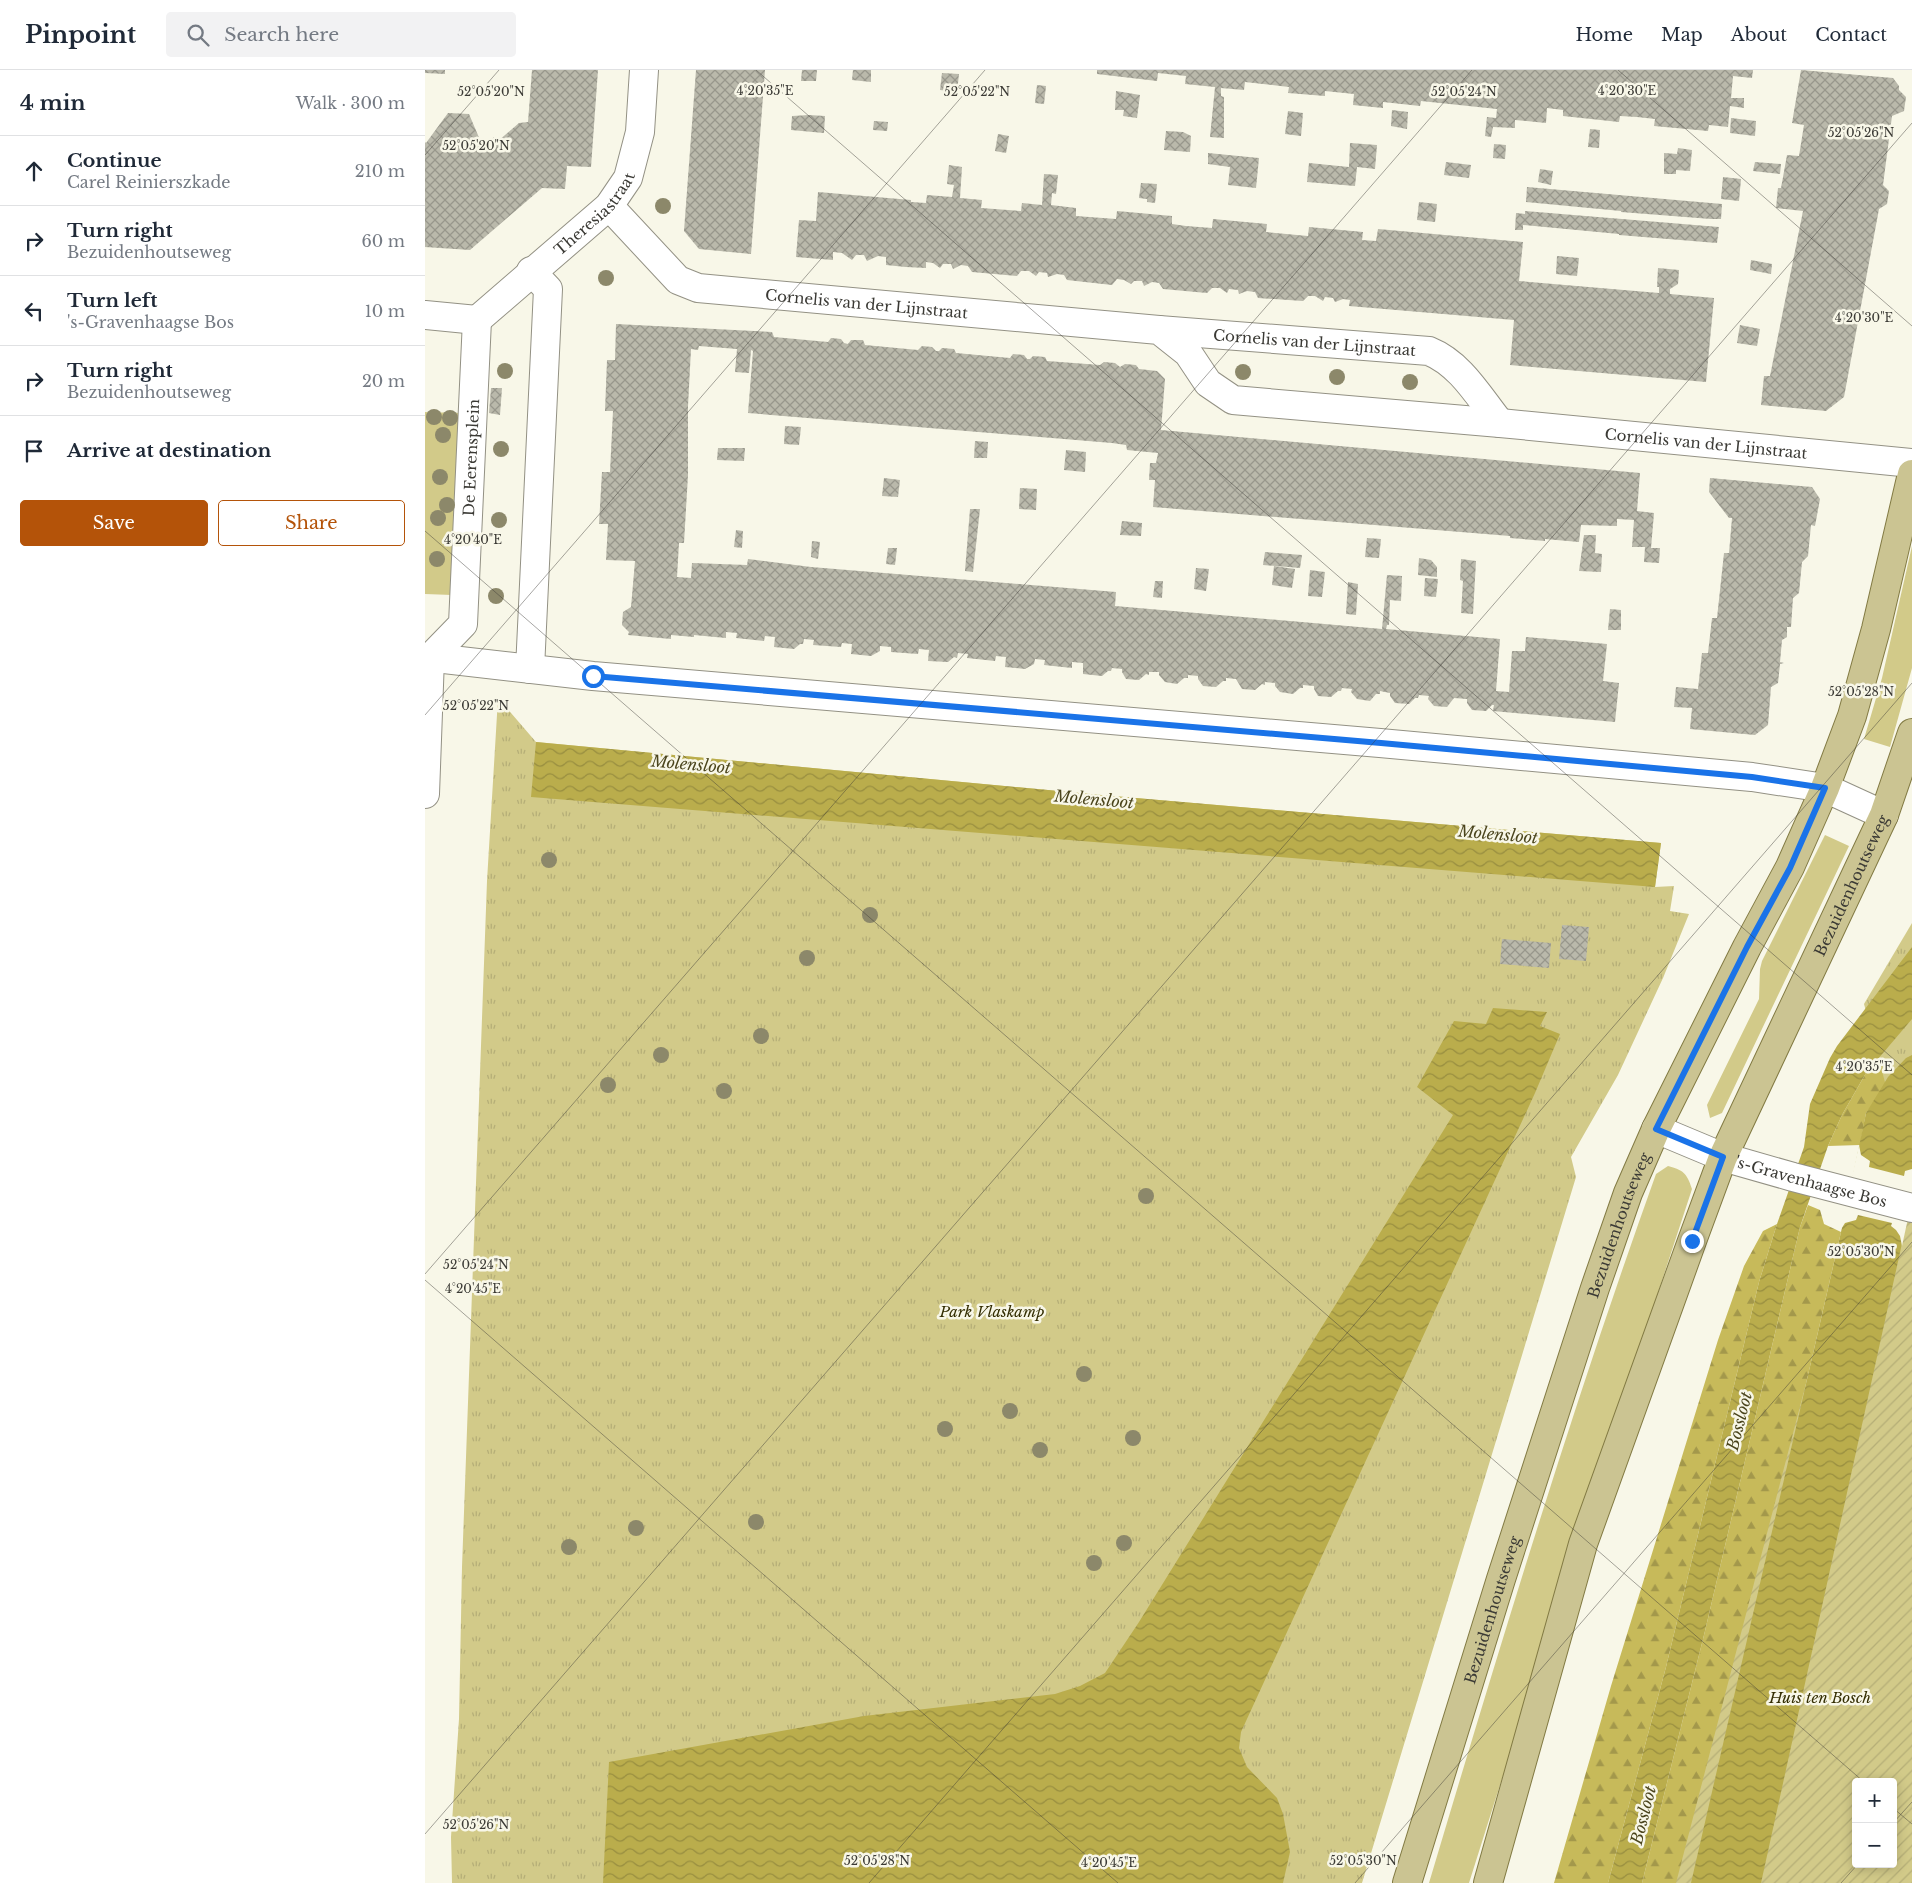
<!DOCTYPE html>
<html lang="en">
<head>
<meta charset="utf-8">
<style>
	:root { --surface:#fff; --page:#f2f2f3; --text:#1f2937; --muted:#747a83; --line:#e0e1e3; --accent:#b45309 }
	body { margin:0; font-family:"Libre Baskerville",serif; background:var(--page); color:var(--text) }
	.controls { position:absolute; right:15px; bottom:15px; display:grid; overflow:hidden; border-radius:5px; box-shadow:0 2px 12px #0003 }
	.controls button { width:45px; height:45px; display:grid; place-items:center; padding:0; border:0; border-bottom:1px solid var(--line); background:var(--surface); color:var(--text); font:25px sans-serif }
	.stop { position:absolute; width:15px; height:15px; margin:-11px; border:4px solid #1a73e8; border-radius:50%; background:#fff }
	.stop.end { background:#1a73e8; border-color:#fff; box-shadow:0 1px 5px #0008 }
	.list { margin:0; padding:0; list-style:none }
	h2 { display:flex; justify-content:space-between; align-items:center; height:65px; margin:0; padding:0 20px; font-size:21px }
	h2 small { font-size:16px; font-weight:400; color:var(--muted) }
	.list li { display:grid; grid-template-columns:32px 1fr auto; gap:15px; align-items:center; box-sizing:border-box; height:70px; padding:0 20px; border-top:1px solid var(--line) }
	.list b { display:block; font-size:19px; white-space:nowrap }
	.list p { margin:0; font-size:16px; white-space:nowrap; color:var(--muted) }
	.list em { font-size:16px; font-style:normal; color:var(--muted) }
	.actions { display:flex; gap:10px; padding:15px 20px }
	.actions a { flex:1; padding:11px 0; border:1px solid var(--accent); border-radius:5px; text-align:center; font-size:18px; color:var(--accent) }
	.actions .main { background:var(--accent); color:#fff }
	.icon { flex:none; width:28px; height:28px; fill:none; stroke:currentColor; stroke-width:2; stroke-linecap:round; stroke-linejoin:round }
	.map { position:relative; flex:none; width:1487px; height:1813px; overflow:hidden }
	header { display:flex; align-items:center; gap:30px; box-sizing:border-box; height:70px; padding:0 25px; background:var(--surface); border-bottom:1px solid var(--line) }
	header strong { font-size:24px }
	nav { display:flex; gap:28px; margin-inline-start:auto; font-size:18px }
	.search { width:350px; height:45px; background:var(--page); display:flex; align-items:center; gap:12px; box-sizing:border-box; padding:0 18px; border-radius:5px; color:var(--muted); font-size:19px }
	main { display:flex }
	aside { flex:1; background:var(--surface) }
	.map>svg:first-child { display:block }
	.grass { fill:#d2ca89 }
	.forest { fill:url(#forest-firs) }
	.park { fill:url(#park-tufts) }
	.garden { fill:url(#garden-furrows); fill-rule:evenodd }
	.water { fill:url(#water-waves) }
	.pier { fill:#f8f7e8 }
	.building { fill:url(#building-cross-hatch) }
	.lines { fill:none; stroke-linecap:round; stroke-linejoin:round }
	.minor-casing { stroke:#939184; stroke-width:30 }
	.major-casing { stroke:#827a43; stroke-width:30 }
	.minor { stroke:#fff; stroke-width:28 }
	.major { stroke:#cbc492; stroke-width:28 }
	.tree { fill:#8c886a }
	.route { stroke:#1a73e8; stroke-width:6 }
	.ticks { fill:none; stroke:#3b3a35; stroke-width:1; stroke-opacity:0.45 }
	.labels { text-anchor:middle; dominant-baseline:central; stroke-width:5; stroke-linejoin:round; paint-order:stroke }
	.street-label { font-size:15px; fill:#3b3a35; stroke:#f8f7e8 }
	.park-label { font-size:15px; font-style:italic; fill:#342e03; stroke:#f8f7e8 }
	.water-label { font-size:16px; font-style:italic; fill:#4b451d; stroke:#f8f7e8 }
	.ticks-label { font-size:12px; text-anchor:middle; fill:#3b3a35; stroke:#f8f7e8; stroke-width:5; stroke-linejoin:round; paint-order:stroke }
</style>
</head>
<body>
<header>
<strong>Pinpoint</strong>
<div class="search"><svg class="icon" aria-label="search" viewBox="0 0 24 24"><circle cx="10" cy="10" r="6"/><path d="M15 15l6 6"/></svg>Search here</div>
<nav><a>Home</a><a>Map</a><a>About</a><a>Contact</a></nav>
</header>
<main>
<aside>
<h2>4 min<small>Walk · 300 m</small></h2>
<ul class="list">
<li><svg class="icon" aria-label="ahead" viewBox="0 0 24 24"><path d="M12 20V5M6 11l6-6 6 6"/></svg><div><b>Continue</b><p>Carel Reinierszkade</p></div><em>210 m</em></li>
<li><svg class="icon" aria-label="right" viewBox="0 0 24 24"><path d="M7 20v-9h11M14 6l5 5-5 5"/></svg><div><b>Turn right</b><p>Bezuidenhoutseweg</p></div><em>60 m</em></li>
<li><svg class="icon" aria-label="left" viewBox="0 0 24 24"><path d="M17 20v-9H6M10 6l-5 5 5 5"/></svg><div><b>Turn left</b><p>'s-Gravenhaagse Bos</p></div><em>10 m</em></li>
<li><svg class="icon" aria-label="right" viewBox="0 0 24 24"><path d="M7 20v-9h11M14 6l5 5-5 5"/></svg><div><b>Turn right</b><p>Bezuidenhoutseweg</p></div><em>20 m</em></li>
<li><svg class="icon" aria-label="arrive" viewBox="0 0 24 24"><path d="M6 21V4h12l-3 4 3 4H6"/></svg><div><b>Arrive at destination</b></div></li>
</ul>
<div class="actions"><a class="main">Save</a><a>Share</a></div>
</aside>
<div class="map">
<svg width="1487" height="1813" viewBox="0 0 1487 1813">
	<defs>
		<pattern id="forest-firs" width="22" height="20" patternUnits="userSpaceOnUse" patternTransform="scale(1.25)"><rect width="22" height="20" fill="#c7ba5a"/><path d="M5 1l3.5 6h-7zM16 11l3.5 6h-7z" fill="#a3984b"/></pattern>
		<pattern id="park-tufts" width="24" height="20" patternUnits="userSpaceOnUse" patternTransform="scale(1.25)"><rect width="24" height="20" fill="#d2ca89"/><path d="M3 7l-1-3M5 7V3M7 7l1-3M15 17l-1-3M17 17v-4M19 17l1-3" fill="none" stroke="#b5ae77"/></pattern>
		<pattern id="garden-furrows" width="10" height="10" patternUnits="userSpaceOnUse" patternTransform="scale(1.25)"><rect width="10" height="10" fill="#d2ca89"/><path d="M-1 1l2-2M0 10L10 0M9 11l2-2" fill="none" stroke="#b5ae77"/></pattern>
		<pattern id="water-waves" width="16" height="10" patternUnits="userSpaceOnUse" patternTransform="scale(1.25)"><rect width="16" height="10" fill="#baad4c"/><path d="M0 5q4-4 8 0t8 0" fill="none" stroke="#988e40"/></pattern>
		<pattern id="building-cross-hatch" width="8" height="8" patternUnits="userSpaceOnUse" patternTransform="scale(1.25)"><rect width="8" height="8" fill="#bab9ab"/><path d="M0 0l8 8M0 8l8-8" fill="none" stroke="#98978c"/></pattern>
	</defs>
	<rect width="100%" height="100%" fill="#f8f7e8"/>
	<g class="grass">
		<path d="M0 342 36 343 27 525 0 524Z"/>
		<path d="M1487 476V598L1465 677 1439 669 1457 608Z"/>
		<path d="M1400 765 1424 776 1297 1043 1285 1048 1282 1035 1334 929 1335 899 1337 891Z"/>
		<path d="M1243 1096C1258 1100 1262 1103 1267 1119L1168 1421 1044 1813H1004C1075 1575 1147 1338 1231 1104Z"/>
	</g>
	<g class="forest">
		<path d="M1487 949V985L1441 1043 1435 1075 1403 1076 1417 1045 1441 1003Z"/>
		<path d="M1383 1135 1395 1140 1399 1154 1416 1162 1266 1813H1217L1280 1561 1375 1157Z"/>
		<path d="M1352 1154 1334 1212 1241 1597 1183 1813H1129L1186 1616 1293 1270 1319 1196 1338 1161Z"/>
	</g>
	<g class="park">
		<path d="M73 628 111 672 676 725 1236 773 1230 817 1249 816 1245 841 1264 844 1238 908 1193 1005 1146 1087 1151 1107 937 1813H27L26 1767 34 1649 37 1497 62 811Z"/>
		<path d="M1487 853V1022L1461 1016 1439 934Z"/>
	</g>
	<path class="garden" d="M1487 1022V1813H1251L1429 1129ZM1431 1712H1468V1794H1431Z"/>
	<g class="water">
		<path d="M111 672 676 725 1236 773 1230 817 106 727Z"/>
		<path d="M1487 877V949L1441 1003 1417 1045 1403 1076 1375 1157 1280 1561 1217 1813H1183L1241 1597 1334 1212 1352 1154 1379 1077 1385 1034 1405 988 1412 976Z"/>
		<path d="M1068 938 1122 942 1115 956 1135 964 1110 1023 816 1662 814 1678 822 1697 852 1728 858 1744 865 1782 858 1813H178L184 1692 439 1646 630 1624 655 1616 680 1603 714 1552 1028 1045 992 1017 1029 951 1061 954Z"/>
		<path d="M1487 985V1128L1336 1813H1266L1416 1162 1441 1043 1463 1007 1481 988Z"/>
	</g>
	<path class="pier" d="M1434 1075 1436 1085 1445 1091 1444 1097 1479 1106 1480 1101 1487 1099V1130L1477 1176 1475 1166 1471 1160 1466 1156 1467 1153 1433 1145 1431 1150 1420 1153 1415 1161Z"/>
	<g class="building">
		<path d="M0 0H20V4L0 3Z"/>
		<path d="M107 0H173L166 97 142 96 140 119 117 118 45 180 0 177V72L1 73 23 43 44 44 58 77 69 67 73 71 94 53 103 52Z"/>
		<path d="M271 0H340L326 184 274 179 259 161Z"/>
		<path d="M377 0H392L391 11H376Z"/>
		<path d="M428 0H446V12L427 10Z"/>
		<path d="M672 0H1328L1327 8 1308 6 1306 28H1319V38L1305 36 1303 57 1284 55 1283 61 1229 56 1230 49 1212 47 1195 46 1194 52 1138 46V40L1122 38 1121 53 1090 50V58L1068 57 1066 67 1060 66 1062 47 1071 48 1072 39 996 31 995 36 958 32V38L928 35 929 24 900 21V26L863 23 864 17 820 12 819 20 796 18V26L799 27V68L785 67 790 17 760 14 761 6 733 3 732 11 672 4Z"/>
		<path d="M1376 0 1468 8 1474 16V20L1481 27 1479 41 1467 46 1458 115 1464 121 1462 134 1454 139 1419 327 1401 341 1336 335 1339 306H1345L1378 141 1351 138 1353 118H1356L1362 85 1374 86 1379 55 1367 53Z"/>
		<path d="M517 3 534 4 532 22 515 20Z"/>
		<path d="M612 15 621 16 619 34 610 33Z"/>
		<path d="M691 21 715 25 712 48 698 46 699 40H690Z"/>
		<path d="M967 40 983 42 982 59 966 56Z"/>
		<path d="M863 41 878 43 876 66 860 64Z"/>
		<path d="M384 45 400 46 399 63 366 60 367 46Z"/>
		<path d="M1306 48 1331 51 1330 66 1305 63Z"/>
		<path d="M449 51 463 52 462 61 448 60Z"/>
		<path d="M1165 59 1175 60 1174 78 1163 77Z"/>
		<path d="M741 61 758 62 766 66 765 82 739 80Z"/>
		<path d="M573 64 584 66 581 83 570 81Z"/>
		<path d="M925 73 952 75 950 99 932 97 930 116 882 112 884 93 924 97Z"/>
		<path d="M1069 74 1081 75 1080 89 1068 88Z"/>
		<path d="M1253 78 1267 80 1265 101 1251 100V104H1239V83L1252 84Z"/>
		<path d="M783 83 834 88 831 118 803 115 805 97 783 94Z"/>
		<path d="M1021 92 1046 95 1044 108 1019 105Z"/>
		<path d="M1330 92 1356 94 1355 104 1328 101Z"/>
		<path d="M524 95 537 97 535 128 557 130 556 138 596 141 597 133 617 135 619 104 633 105 631 124 627 123 626 135 651 138V146L691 149 692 141 747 146V154L761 156 787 158 788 149 842 154 841 162 883 166 884 157 938 162 937 170 951 171 953 159 1098 172 1094 211 1234 223V217H1232L1233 198 1254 200 1253 214 1245 219V224L1289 228 1281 312 1085 295 1089 250 924 236 925 230 918 229 910 232 908 228 900 227 898 231 890 226H883L878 231 833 228 830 222 822 221 814 224 813 220 804 219 802 223 795 218H787L782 223 738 219 734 213 727 212 719 216 717 211H709L706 214 699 210 692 209 687 215 642 210 639 205 632 204 623 207 622 203 614 202 611 206 604 201H596L592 206 547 202 543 196 536 195 528 199 526 194H518L515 198 508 193 501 192V198L481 197 461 195V187L453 186 442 191 439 185H431L427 190 417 183 408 182V190L371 187 374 150 391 151 393 122 486 130V132L501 133 502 125 527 127 529 115 522 114Z"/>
		<path d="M1115 99 1128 101 1126 115 1113 112Z"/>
		<path d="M1298 107 1316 109 1314 131 1296 129Z"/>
		<path d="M716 113 732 114 730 133 722 132V129L714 128Z"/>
		<path d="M1102 117 1297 134 1296 149H1286L1196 142V141L1101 132Z"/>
		<path d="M994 132 1012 134 1010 152 992 150Z"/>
		<path d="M1100 141 1294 157 1292 173 1194 165V158V164L1098 155V160H1090L1091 143 1100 144Z"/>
		<path d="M1132 186 1154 188 1152 206 1131 204Z"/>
		<path d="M1326 190 1347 194 1346 204 1325 200Z"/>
		<path d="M191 254 347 262 349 267 403 272 406 268 416 269 419 273 423 274 426 270H438L440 275 493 280 497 276 507 277 511 281H514L517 278 529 279 531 283 585 288 588 284 599 285 602 289H605L608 286 620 287 622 291 675 295 679 292 690 293 695 297 700 294 711 295 714 299 732 301 740 309 736 360 1215 403 1212 441 1229 443 1226 478H1235L1234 493 1219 492 1220 477H1207L1209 450 1192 449V456L1156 455 1154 472 1120 469V471L1085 468V466L728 437 730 410H724L725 393H731L733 383 702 380 701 375 687 373 323 343 328 281 326 280 324 303 310 302 312 279 274 276 273 280 266 279 263 336V405L259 473H254L252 507 266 508 267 493 322 495 323 489 386 497 691 522 690 536 957 559 962 505 977 506 976 531 965 530 964 555H962L961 559 1075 569 1071 621 1084 622 1087 581H1100L1101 567 1182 574 1178 611 1194 613 1190 652 1068 641 1069 635H1067L1061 641 1047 640 1042 633V629L1029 628 1022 637 1009 636 1003 629 1004 626 994 625 993 628H990L984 634 970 633 965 626V623L955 621V624H951L945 631 932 629 926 622 927 619 917 618 916 621H913L906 627 893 626 889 619V616L878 615V618H875L868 624 855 622 850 616V613L840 612V615L837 614 830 620 817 619 811 609 801 608V611H798L791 617 778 616 773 609V606L763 605V608H759L752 614 740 612 734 605V602H724V605L721 604 714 610 701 609 697 602V599L687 598 686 601H683L677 606 658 604V593L647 592V598L619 595 620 590 610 589 609 594 600 599 580 597 581 587 571 586 570 591 542 588 543 584 533 583 532 588 529 587 523 592 503 591 504 580 494 579 493 584 466 582V577L455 576V581L446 586 426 584 427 574 417 573 416 577 388 575 389 570 379 569 378 574H375L369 579 349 577 350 567 340 566 339 571 311 568 312 563 301 562V568L269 565V567L246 565V569L203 565 204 562 197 555 198 542 206 537 210 491 181 490 183 454H174L177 402H185L188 341H180L182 290H190Z"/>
		<path d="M1315 255 1335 259 1332 276 1312 273Z"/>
		<path d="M66 318H77L75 345 64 343Z"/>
		<path d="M360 356 376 357 374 375 359 374Z"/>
		<path d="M550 371 563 372 562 388H549Z"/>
		<path d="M293 378H320L319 391 292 390Z"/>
		<path d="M641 380 661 382 660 402 639 400Z"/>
		<path d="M459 408 475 410 473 427 457 426Z"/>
		<path d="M1285 408 1387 417 1395 429 1390 456 1386 455 1383 486 1377 492 1374 523 1368 528 1366 557H1362V567L1357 570 1355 592 1359 593 1355 594 1353 613 1346 617 1343 655 1330 665 1265 659 1267 638 1249 637 1251 617 1273 619 1277 583H1283L1287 548H1292L1299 483H1304L1307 448H1304L1284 422Z"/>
		<path d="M595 418 612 419 611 440 594 439Z"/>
		<path d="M545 439H555L548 502 540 501Z"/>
		<path d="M697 451 717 453 716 466 695 465Z"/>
		<path d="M311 460 318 461 317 478 309 477Z"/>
		<path d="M1159 465H1171L1170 483 1177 484 1176 502 1154 501Z"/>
		<path d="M942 468 956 469 954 488 940 487Z"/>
		<path d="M387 471 395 472 393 489 386 487Z"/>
		<path d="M463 478H472L470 495 461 494Z"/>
		<path d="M840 482 877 485 875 498 838 495Z"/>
		<path d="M994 488 1006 490 1012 497V507L993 505Z"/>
		<path d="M1036 489 1051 491 1048 544 1036 543 1038 511 1035 510Z"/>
		<path d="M849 496 870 499 867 518 847 515Z"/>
		<path d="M771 498 784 499 781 521 769 519Z"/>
		<path d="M885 500 900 502 897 527 883 526Z"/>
		<path d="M1000 508 1013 509 1011 527 999 526Z"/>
		<path d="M730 511H738L737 528 728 527Z"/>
		<path d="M923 512 933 514 931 545 921 544Z"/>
		<path d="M1185 539 1196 540V560H1183Z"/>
		<path d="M1137 855 1164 857 1161 891 1134 889Z"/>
		<path d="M1077 869 1126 873 1124 898 1075 894Z"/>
	</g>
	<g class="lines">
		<defs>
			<g id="minor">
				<path id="s1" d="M184 136 253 210 273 218 734 260 763 283 783 313 808 330 1075 353 1487 393"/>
				<path d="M0 245 52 250"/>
				<path id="s2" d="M52 250 184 136 203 108 215 62 219 0"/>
				<path id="s3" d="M734 260 1004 281C1036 294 1054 327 1075 353"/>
				<path d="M0 587 168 606 955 673 1327 707 1400 718 1459 745"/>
				<path id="s4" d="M5 588 38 554 52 250"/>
				<path d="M105 599 123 219 106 201"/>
				<path d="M0 724 5 588"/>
				<path id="s5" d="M1231 1059 1298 1087 1368 1107 1487 1138"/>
			</g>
			<g id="major">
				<path id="s6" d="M982 1813 1076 1509 1170 1218 1203 1123 1231 1059 1322 877 1365 797 1400 718 1427 646 1451 559 1487 404"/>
				<path id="s7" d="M1063 1813 1158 1474 1267 1171 1298 1087 1459 745 1487 663"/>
			</g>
		</defs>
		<use href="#minor" class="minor-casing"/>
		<use href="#major" class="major-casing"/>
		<use href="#minor" class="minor"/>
		<use href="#major" class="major"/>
	</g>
	<g class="tree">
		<circle cx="238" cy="136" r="8"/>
		<circle cx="181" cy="208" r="8"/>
		<circle cx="80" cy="301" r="8"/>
		<circle cx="818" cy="302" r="8"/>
		<circle cx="912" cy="307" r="8"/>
		<circle cx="985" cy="312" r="8"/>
		<circle cx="9" cy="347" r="8"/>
		<circle cx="25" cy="348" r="8"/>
		<circle cx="18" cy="365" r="8"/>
		<circle cx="76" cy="379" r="8"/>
		<circle cx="15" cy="407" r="8"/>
		<circle cx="22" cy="435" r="8"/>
		<circle cx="13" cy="448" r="8"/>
		<circle cx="74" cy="450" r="8"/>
		<circle cx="12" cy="489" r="8"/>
		<circle cx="71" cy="526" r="8"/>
		<circle cx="124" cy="790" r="8"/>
		<circle cx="445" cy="845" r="8"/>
		<circle cx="382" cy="888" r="8"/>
		<circle cx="336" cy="966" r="8"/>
		<circle cx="236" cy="985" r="8"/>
		<circle cx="183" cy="1015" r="8"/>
		<circle cx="299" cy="1021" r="8"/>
		<circle cx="721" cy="1126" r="8"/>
		<circle cx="659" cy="1304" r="8"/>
		<circle cx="585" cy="1341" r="8"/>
		<circle cx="520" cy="1359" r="8"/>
		<circle cx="708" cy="1368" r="8"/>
		<circle cx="615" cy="1380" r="8"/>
		<circle cx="331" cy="1452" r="8"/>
		<circle cx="211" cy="1458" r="8"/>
		<circle cx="699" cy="1473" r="8"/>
		<circle cx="144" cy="1477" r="8"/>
		<circle cx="669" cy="1493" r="8"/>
	</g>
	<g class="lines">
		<path class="route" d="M168 606 956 673 1327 707 1400 718 1365 798 1322 877 1231 1059 1298 1087 1267 1171"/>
	</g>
	<path class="ticks" d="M331 0 1487 1005M1193 0 1487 256M0 85 74 0M0 461 1439 1712M0 645 560 0M0 1204 1047 0M0 1210 693 1813M1468 1738 1487 1754M1468 1753 1487 1732M0 1764 1487 53M444 1813 1487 613M930 1813 1487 1172M1416 1813 1433 1794"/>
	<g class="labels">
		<g class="street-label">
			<text stroke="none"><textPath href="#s2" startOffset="159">Theresiastraat</textPath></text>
			<text stroke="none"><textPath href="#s1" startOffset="292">Cornelis van der Lijnstraat</textPath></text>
			<text stroke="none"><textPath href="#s3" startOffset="156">Cornelis van der Lijnstraat</textPath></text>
			<text stroke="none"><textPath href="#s1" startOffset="1164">Cornelis van der Lijnstraat</textPath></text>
			<text stroke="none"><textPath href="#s4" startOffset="214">De Eerensplein</textPath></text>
			<text stroke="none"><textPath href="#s7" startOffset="1064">Bezuidenhoutseweg</textPath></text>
			<text stroke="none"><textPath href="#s5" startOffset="164">'s-Gravenhaagse Bos</textPath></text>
			<text stroke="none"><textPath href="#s6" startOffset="691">Bezuidenhoutseweg</textPath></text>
			<text stroke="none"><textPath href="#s6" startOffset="286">Bezuidenhoutseweg</textPath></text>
		</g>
		<g class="park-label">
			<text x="567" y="1241">Park Vlaskamp</text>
			<text x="1395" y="1627">Huis ten Bosch</text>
		</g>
		<g class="water-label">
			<text transform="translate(266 694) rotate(5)">Molensloot</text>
			<text transform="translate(669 729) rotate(5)">Molensloot</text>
			<text transform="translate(1073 764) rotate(5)">Molensloot</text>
			<text transform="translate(1314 1351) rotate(-76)">Bossloot</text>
			<text transform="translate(1218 1745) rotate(-76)">Bossloot</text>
		</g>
	</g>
	<g class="ticks-label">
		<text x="340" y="25">4°20'35"E</text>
		<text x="1202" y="25">4°20'30"E</text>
		<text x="1039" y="26">52°05'24"N</text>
		<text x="66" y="26">52°05'20"N</text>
		<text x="552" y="26">52°05'22"N</text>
		<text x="1436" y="67">52°05'26"N</text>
		<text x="51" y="80">52°05'20"N</text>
		<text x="1439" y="252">4°20'30"E</text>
		<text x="48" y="474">4°20'40"E</text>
		<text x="1436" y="626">52°05'28"N</text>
		<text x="51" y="640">52°05'22"N</text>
		<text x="1439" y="1001">4°20'35"E</text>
		<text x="1436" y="1186">52°05'30"N</text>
		<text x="51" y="1199">52°05'24"N</text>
		<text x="48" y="1223">4°20'45"E</text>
		<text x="51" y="1759">52°05'26"N</text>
		<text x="452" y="1795">52°05'28"N</text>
		<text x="938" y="1795">52°05'30"N</text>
		<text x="684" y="1797">4°20'45"E</text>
	</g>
</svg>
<div class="controls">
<button>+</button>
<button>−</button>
</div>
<div class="stop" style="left:168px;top:606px"></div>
<div class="stop end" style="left:1267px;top:1171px"></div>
</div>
</main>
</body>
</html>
